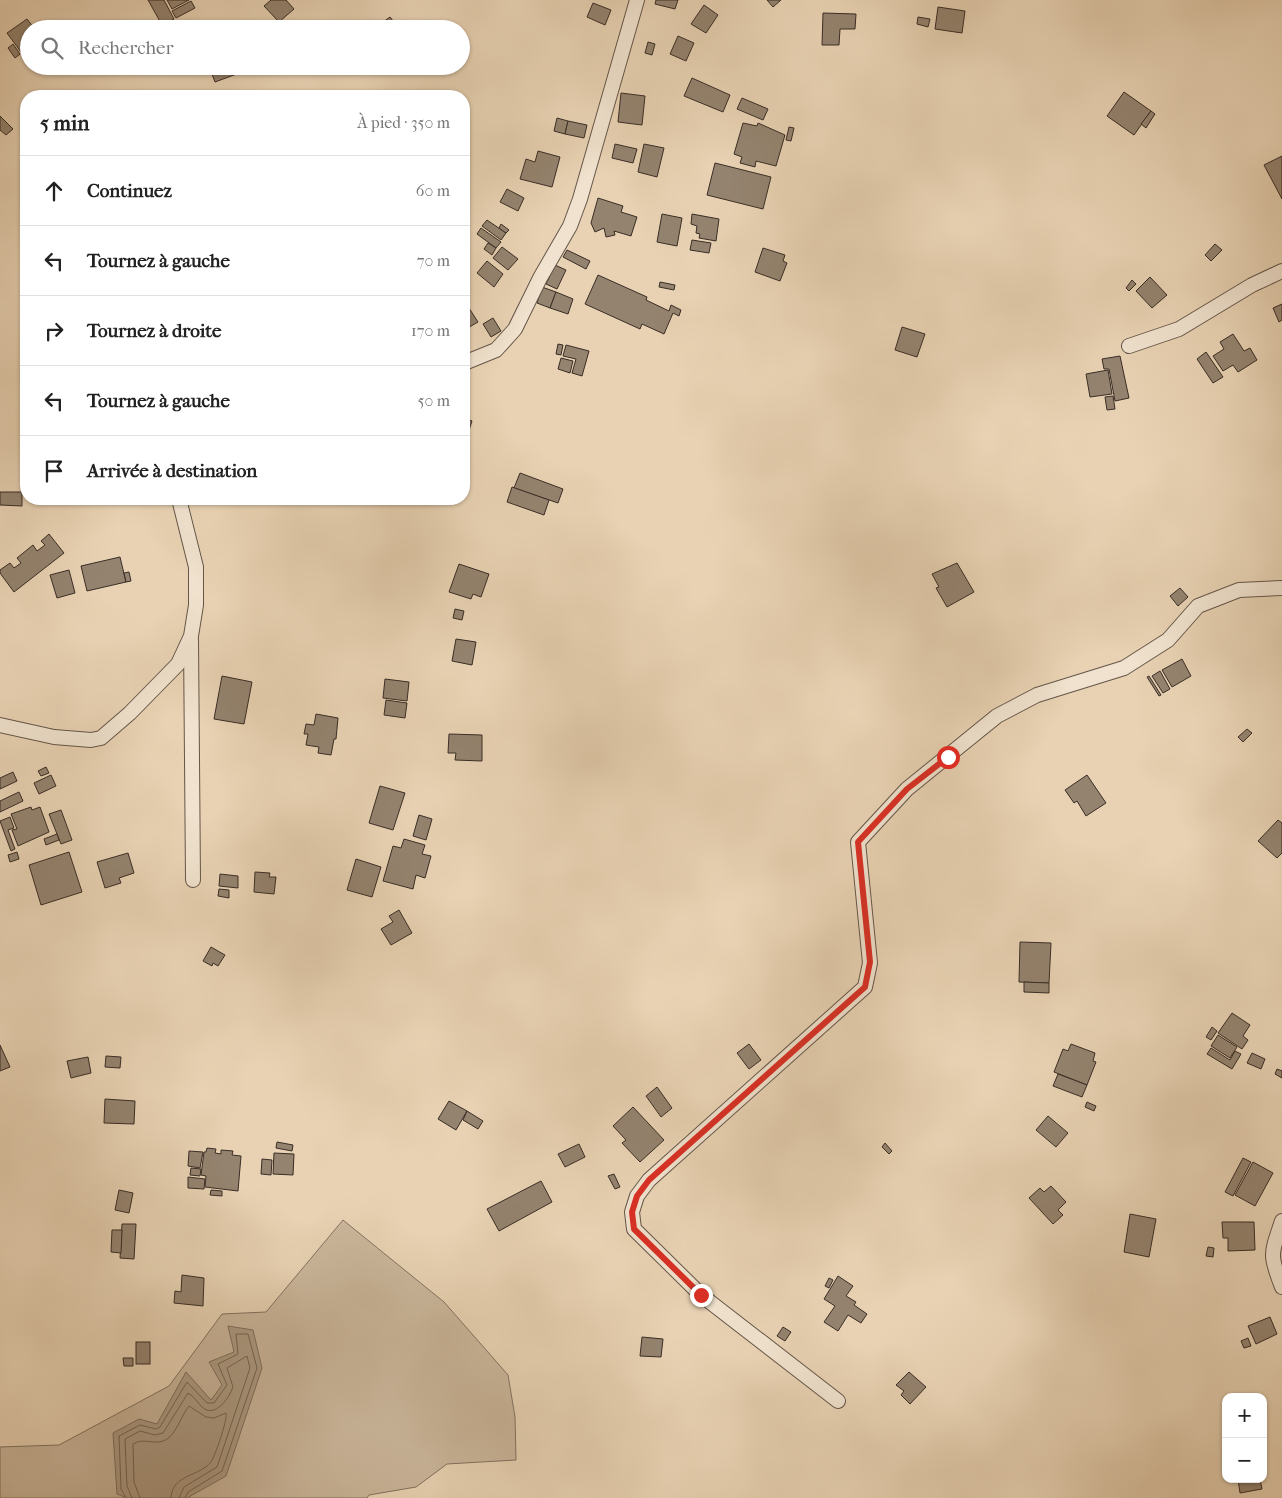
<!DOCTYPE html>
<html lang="fr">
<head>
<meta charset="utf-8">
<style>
	:root { --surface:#fff; --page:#f2f2f2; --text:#222; --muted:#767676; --line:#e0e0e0 }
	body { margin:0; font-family:"IM FELL French Canon",serif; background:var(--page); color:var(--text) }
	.controls { position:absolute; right:15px; bottom:15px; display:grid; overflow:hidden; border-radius:10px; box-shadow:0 1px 4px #0004 }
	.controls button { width:45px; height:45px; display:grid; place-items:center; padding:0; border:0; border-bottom:1px solid var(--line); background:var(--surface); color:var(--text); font:25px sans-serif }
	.stop { position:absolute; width:15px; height:15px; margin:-11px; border:4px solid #d93025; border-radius:50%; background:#fff }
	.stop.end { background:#d93025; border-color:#fff; box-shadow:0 1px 5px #0008 }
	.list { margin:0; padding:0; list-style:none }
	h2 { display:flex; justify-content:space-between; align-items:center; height:65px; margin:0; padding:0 20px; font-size:21px }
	h2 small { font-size:16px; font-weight:400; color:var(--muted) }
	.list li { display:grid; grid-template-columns:32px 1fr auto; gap:15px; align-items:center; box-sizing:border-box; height:70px; padding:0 20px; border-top:1px solid var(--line) }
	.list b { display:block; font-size:19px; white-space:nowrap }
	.list em { font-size:16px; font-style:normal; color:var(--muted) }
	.icon { flex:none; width:28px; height:28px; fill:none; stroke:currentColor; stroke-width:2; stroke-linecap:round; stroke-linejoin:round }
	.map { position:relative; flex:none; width:1282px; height:1498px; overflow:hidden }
	.search { position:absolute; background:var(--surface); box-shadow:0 1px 4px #0004; left:20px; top:20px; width:450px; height:55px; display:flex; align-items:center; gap:12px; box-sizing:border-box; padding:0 18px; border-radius:28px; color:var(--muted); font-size:19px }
	.panel { position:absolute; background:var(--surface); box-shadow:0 1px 4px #0004; left:20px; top:90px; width:450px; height:415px; border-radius:20px }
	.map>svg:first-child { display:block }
	.green { fill:#cab69b; stroke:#827260 }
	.water { fill:#ac9a83; stroke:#7e6e5e }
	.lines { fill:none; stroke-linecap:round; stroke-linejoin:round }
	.shore { stroke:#726454; stroke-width:1 }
	.building { fill:#94836f; stroke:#392d26 }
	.minor-casing { stroke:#655649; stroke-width:16 }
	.minor { stroke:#f0e2ce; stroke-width:14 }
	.route { stroke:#d93025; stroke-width:6 }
</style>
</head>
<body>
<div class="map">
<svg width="1282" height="1498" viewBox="0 0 1282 1498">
	<rect width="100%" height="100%" fill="#e8d2b3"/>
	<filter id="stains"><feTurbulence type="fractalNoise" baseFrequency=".004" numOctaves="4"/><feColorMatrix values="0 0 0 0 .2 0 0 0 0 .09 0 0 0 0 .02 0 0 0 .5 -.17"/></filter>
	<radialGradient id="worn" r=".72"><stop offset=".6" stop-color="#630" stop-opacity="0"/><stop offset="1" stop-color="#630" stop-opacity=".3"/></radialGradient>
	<path class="green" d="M343 1220 444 1302 508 1375 515 1417 516 1460 447 1464 416 1487 369 1495 367 1498H0V1447L59 1445 169 1386 222 1314 266 1312Z"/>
	<path class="water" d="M228 1326 253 1330 262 1368 226 1476 187 1498H127L117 1494 113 1433 139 1419 157 1424 186 1372 211 1400 222 1385 209 1362 234 1352Z"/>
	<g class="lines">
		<g class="shore">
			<path d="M126 1498 121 1489 119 1436 140 1425 156 1429 160 1427 187 1382 207 1403H214L227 1385 218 1364 238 1354 236 1334H248L257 1368 222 1471 188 1492 185 1498"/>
			<path d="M132 1498 127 1486 125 1439 140 1431 155 1435 163 1433 188 1393C194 1396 197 1402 202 1407 215 1419 229 1398 233 1387L227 1368 247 1356 250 1368 217 1467 184 1487 179 1498"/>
			<path d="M140 1498 134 1482 133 1444C142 1439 146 1442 156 1442 175 1443 179 1418 189 1406L206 1417 214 1418 226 1413C228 1419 215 1456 211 1462 199 1477 172 1474 171 1498"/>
		</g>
	</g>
	<g class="building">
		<path d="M148 0H164L174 19 162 25Z"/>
		<path d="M167 0H189L172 9Z"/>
		<path d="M271 0H286L294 9 279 22 264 6Z"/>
		<path d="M656 0H678L675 9 655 4Z"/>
		<path d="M767 0H781L773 7Z"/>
		<path d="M191 1 195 8 176 18 172 11Z"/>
		<path d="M593 3 611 10 605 25 587 17Z"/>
		<path d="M704 5 718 15 706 33 691 24Z"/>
		<path d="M938 7 965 11 962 33 935 29Z"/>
		<path d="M823 13 856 14 855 29H840L839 45H822Z"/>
		<path d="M390 17 399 29H375V28Z"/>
		<path d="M918 17 930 19 928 27 917 24Z"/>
		<path d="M27 19 34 28 40 23 44 29H29V46L21 52 7 33Z"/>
		<path d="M678 36 694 43 686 61 670 54Z"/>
		<path d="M648 42 655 44 652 55 645 53Z"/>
		<path d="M13 44 20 54 15 58 8 48Z"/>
		<path d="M209 66H249L250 69 215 82Z"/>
		<path d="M692 78 730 95 723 112 684 96Z"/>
		<path d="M1124 92 1151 111 1134 135 1107 116Z"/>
		<path d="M621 93 645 96 642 125 618 122Z"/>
		<path d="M742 98 768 109 763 120 737 109Z"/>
		<path d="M1151 111 1155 114 1146 128 1141 124Z"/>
		<path d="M0 116 13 129 6 135 0 130Z"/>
		<path d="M557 118 568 121 565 134 554 131Z"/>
		<path d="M568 121 587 125 584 138 565 134Z"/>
		<path d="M743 123 757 126 758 123 785 135 776 166 756 161 755 167 740 163 742 157 734 154Z"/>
		<path d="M789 127 794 128 791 141 786 140Z"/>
		<path d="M615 144 637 149 633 163 612 158Z"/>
		<path d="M644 144 664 148 657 177 638 172Z"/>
		<path d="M538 151 560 157 552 187 520 179 526 159 535 162Z"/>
		<path d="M1282 156V199L1264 165Z"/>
		<path d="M715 163 771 177 763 209 707 195Z"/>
		<path d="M507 189 524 198 518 211 500 202Z"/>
		<path d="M598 198 623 206 621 212 637 217 631 236 614 231 615 235 606 237 604 228 595 232 591 223Z"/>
		<path d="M662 214 682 218 677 246 657 242Z"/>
		<path d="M692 214 719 219 716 241 699 238 700 234 696 233 697 226 691 224Z"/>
		<path d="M487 220 506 233 501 240 482 226Z"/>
		<path d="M501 224 509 230 506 233 499 228Z"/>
		<path d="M481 228 501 242 496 248 477 234Z"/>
		<path d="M692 240 711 243 709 253 690 250Z"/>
		<path d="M488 243 496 248 492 255 484 249Z"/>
		<path d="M1215 244 1222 250 1211 261 1205 255Z"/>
		<path d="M502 247 518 259 508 270 493 258Z"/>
		<path d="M763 248 785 255 783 261 787 263 780 281 755 272Z"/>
		<path d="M567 250 590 261 586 269 563 257Z"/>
		<path d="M487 261 503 274 494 287 477 273Z"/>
		<path d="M555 265 566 270 557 289 546 284Z"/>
		<path d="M598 275 647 297 646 300 669 311 671 305 681 310 679 316 673 313 664 334 642 324 640 329 585 304Z"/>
		<path d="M1150 277 1167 295 1152 308 1136 291Z"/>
		<path d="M1132 280 1136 284 1129 291 1126 288Z"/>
		<path d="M660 282 675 285 674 290 659 287Z"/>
		<path d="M542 287 556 292 550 308 537 303Z"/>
		<path d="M556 292 573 299 568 314 550 308Z"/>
		<path d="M1282 304V320L1279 322 1273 308Z"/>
		<path d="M467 305 478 322 464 330V307Z"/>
		<path d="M493 318 501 331 491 337 483 324Z"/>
		<path d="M902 327 925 334 917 357 895 350Z"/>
		<path d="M1233 334 1244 351 1250 348 1257 360 1238 372 1233 365 1223 371 1213 356 1224 349 1220 342Z"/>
		<path d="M558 344 563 345 561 355 556 354Z"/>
		<path d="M566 345 589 351 582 376 572 373 576 359 563 356Z"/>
		<path d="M1206 352 1223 377 1213 383 1197 359Z"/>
		<path d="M1120 356 1129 398 1115 401 1109 369H1104L1102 359Z"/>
		<path d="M561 358 573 361 570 373 558 369Z"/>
		<path d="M1108 370 1112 394 1090 397 1086 374Z"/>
		<path d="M1113 396 1115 409 1107 410 1105 397Z"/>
		<path d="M464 418 472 421 464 445Z"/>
		<path d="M520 473 563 489 558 503 514 488Z"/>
		<path d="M512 487 549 500 544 515 507 502Z"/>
		<path d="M0 492H22V506L0 505Z"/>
		<path d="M49 534 64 553 14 592 0 573V570L10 563 14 568 21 563 17 558 33 545 37 551 45 545 41 541Z"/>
		<path d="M120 557 126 582 87 591 81 566Z"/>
		<path d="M957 563 974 592 947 607 936 588 939 587 932 574Z"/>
		<path d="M459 564 489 574 481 597 473 594 471 599 449 592Z"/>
		<path d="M69 570 75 593 57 598 50 575Z"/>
		<path d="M129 572 131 581 126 582 124 573Z"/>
		<path d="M1180 588 1188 597 1178 606 1170 596Z"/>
		<path d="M455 609 464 611 462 620 453 618Z"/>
		<path d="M456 639 476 642 472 665 452 661Z"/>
		<path d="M1182 659 1191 676 1172 687 1162 670Z"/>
		<path d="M1160 671 1170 689 1163 693 1152 676Z"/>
		<path d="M222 676 252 682 244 724 214 719Z"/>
		<path d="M1149 676 1161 695 1159 696 1147 677Z"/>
		<path d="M385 679 409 682 407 701 383 698Z"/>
		<path d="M386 700 407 703 405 718 384 715Z"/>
		<path d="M316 714 338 718 336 739H334L331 755 318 753 319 747 306 745 308 734H304L306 724 314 725Z"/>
		<path d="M1247 729 1252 733 1243 742 1238 737Z"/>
		<path d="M449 734 482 735V761L455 760 456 753H448Z"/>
		<path d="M46 767 49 773 41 776 38 771Z"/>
		<path d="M13 772 17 781 0 789V778Z"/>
		<path d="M51 775 56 786 39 794 34 783Z"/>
		<path d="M1087 775 1106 803 1086 816 1077 801 1074 803 1065 790Z"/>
		<path d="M380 786 405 793 393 830 369 823Z"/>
		<path d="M19 792 23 801 0 812V801Z"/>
		<path d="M31 807 32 810 40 807 49 832 18 846 12 830 17 829 11 814Z"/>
		<path d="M61 810 72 840 61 844 49 814Z"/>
		<path d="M419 815 432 819 426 840 413 836Z"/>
		<path d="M10 817 14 828 8 830 15 849 11 851 0 821Z"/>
		<path d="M1278 820 1282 823V853L1277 858 1258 841Z"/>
		<path d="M57 834 59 840 46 845 44 839Z"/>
		<path d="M404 839 425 845 422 854 431 856 425 878 416 875 413 889 383 881 393 846 401 848Z"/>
		<path d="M17 852 19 859 10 862 8 855Z"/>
		<path d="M69 852 82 892 41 905 29 865Z"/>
		<path d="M128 853 134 873 119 878 121 883 105 888 97 862Z"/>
		<path d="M356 859 381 867 372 897 347 890Z"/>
		<path d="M255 872 270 873 269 877H276L274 894 254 892Z"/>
		<path d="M220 874 238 876V888L219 886Z"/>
		<path d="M219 889 229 890V898L218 896Z"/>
		<path d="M399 910 412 933 391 945 381 929 393 922 389 916Z"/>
		<path d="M1020 942 1051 943 1049 983 1019 982Z"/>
		<path d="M211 947 225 955 218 966 213 963 212 966 203 961Z"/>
		<path d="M1024 982 1049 983V993L1024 992Z"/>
		<path d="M1232 1013 1250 1025 1243 1036 1248 1040 1242 1049 1218 1033Z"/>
		<path d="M1212 1027 1217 1031 1211 1040 1206 1037Z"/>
		<path d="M1218 1035 1237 1047 1230 1058 1211 1046Z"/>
		<path d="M749 1044 761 1060 749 1069 737 1053Z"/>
		<path d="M1071 1044 1095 1053 1093 1061 1096 1062 1087 1085 1054 1072 1063 1049 1068 1051Z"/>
		<path d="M0 1045 10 1067 0 1071Z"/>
		<path d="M1211 1048 1230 1060 1235 1051 1241 1054 1232 1069 1207 1054Z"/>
		<path d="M1252 1053 1265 1059 1261 1069 1247 1063Z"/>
		<path d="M106 1056 121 1057 120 1068 105 1067Z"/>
		<path d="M88 1057 91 1073 71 1078 67 1061Z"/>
		<path d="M1277 1069 1282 1071V1078L1275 1074Z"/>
		<path d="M1058 1074 1087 1085 1082 1097 1053 1086Z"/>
		<path d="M657 1087 672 1108 661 1117 646 1096Z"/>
		<path d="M105 1099 135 1101 134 1124 104 1123Z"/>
		<path d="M449 1101 467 1111 456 1130 438 1119Z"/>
		<path d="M1087 1102 1096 1106 1094 1111 1085 1107Z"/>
		<path d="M633 1107 664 1140 640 1162 622 1143 626 1140 613 1126Z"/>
		<path d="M467 1111 483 1121 478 1129 463 1120Z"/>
		<path d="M1048 1116 1068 1133 1056 1147 1036 1130Z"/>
		<path d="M277 1142 293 1145 292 1151 276 1148Z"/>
		<path d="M885 1143 892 1151 889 1154 882 1147Z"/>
		<path d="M579 1144 585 1157 565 1167 558 1154Z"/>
		<path d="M207 1148 216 1149 215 1153 221 1154V1150L233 1151 232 1155 241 1156 238 1191 205 1187 206 1176 201 1175 204 1152H206Z"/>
		<path d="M189 1151 203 1152 200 1168 188 1166Z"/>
		<path d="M274 1153 294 1154 293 1175 273 1174Z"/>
		<path d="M1243 1158 1251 1162 1233 1196 1225 1192Z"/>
		<path d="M262 1159 272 1160 271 1175 261 1174Z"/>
		<path d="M1253 1162 1273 1173 1255 1206 1235 1195Z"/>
		<path d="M191 1168 201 1169 200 1176 190 1175Z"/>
		<path d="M614 1174 620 1187 615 1189 608 1176Z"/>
		<path d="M188 1177 205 1179 204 1189 188 1188Z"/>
		<path d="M541 1181 552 1202 499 1231 487 1209Z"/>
		<path d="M1051 1186 1066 1202 1058 1210 1063 1215 1053 1224 1029 1198 1040 1188 1044 1192Z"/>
		<path d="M119 1190 133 1193 129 1213 115 1210Z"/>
		<path d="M211 1190 222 1191V1196L210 1195Z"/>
		<path d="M1130 1214 1156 1219 1149 1257 1124 1252Z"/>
		<path d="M1222 1222H1254L1255 1250 1228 1251V1238H1223Z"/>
		<path d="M122 1224H136L134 1259 120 1258Z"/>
		<path d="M112 1230H122L121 1253 111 1252Z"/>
		<path d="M1208 1247 1214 1248 1213 1257 1206 1256Z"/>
		<path d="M182 1275 204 1278 203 1306 174 1303 175 1291 181 1292Z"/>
		<path d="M838 1276 853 1286 846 1296 856 1302 854 1305 867 1314 861 1323 848 1315 838 1331 824 1322 835 1306 824 1299Z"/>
		<path d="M829 1278 833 1280 829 1288 825 1286Z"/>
		<path d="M1270 1317 1277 1334 1256 1344 1248 1326Z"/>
		<path d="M783 1327 791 1332 785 1341 777 1336Z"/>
		<path d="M642 1337 663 1339 661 1357 640 1356Z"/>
		<path d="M1248 1338 1251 1346 1244 1348 1241 1341Z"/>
		<rect x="136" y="1342" width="14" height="22"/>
		<path d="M123 1358H133V1366H124Z"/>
		<path d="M909 1372 926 1387 910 1404 901 1395 904 1391 896 1385Z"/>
		<path d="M1238 1479H1260L1262 1489 1240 1493Z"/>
	</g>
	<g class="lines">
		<defs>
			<g id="minor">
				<path d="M1129 346 1179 329 1252 285 1282 271"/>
				<path d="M464 363 496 350 515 329 540 278 570 226 580 199 637 0"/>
				<path d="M191 640 193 880"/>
				<path d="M0 725 54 737 91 740 101 738 130 713 178 664 191 636 196 605V567L179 499"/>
				<path d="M1282 1221C1271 1254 1269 1254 1282 1287"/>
				<path d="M838 1401 701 1295 634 1229 632 1212 637 1196 649 1180 865 987 870 963 858 842 907 789 997 716 1037 695 1124 668 1168 640 1198 606 1239 590 1282 588"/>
			</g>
		</defs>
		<use href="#minor" class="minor-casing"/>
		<use href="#minor" class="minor"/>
	</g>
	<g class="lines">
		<path class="route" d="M701 1295 634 1229 632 1212 637 1196 649 1180 865 987 870 962 858 842 907 789 948 757"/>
	</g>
	<rect width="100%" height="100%" filter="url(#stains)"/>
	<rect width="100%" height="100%" fill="url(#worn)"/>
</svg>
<div class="controls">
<button>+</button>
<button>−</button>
</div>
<div class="stop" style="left:948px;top:757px"></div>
<div class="stop end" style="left:701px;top:1295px"></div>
<div class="search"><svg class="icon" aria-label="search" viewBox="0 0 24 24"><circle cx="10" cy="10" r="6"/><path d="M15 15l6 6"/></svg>Rechercher</div>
<section class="panel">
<h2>5 min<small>À pied · 350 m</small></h2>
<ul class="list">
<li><svg class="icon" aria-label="ahead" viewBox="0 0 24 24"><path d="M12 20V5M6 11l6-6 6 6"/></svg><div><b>Continuez</b></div><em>60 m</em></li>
<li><svg class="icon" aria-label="left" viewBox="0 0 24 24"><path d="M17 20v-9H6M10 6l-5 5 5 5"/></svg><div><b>Tournez à gauche</b></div><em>70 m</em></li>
<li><svg class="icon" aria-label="right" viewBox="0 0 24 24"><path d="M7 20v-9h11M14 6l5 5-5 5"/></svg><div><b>Tournez à droite</b></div><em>170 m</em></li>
<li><svg class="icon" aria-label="left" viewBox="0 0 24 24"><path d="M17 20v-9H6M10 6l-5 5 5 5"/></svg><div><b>Tournez à gauche</b></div><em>50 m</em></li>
<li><svg class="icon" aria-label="arrive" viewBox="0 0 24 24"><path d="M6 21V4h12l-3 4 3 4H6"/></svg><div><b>Arrivée à destination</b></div></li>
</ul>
</section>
</div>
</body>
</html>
